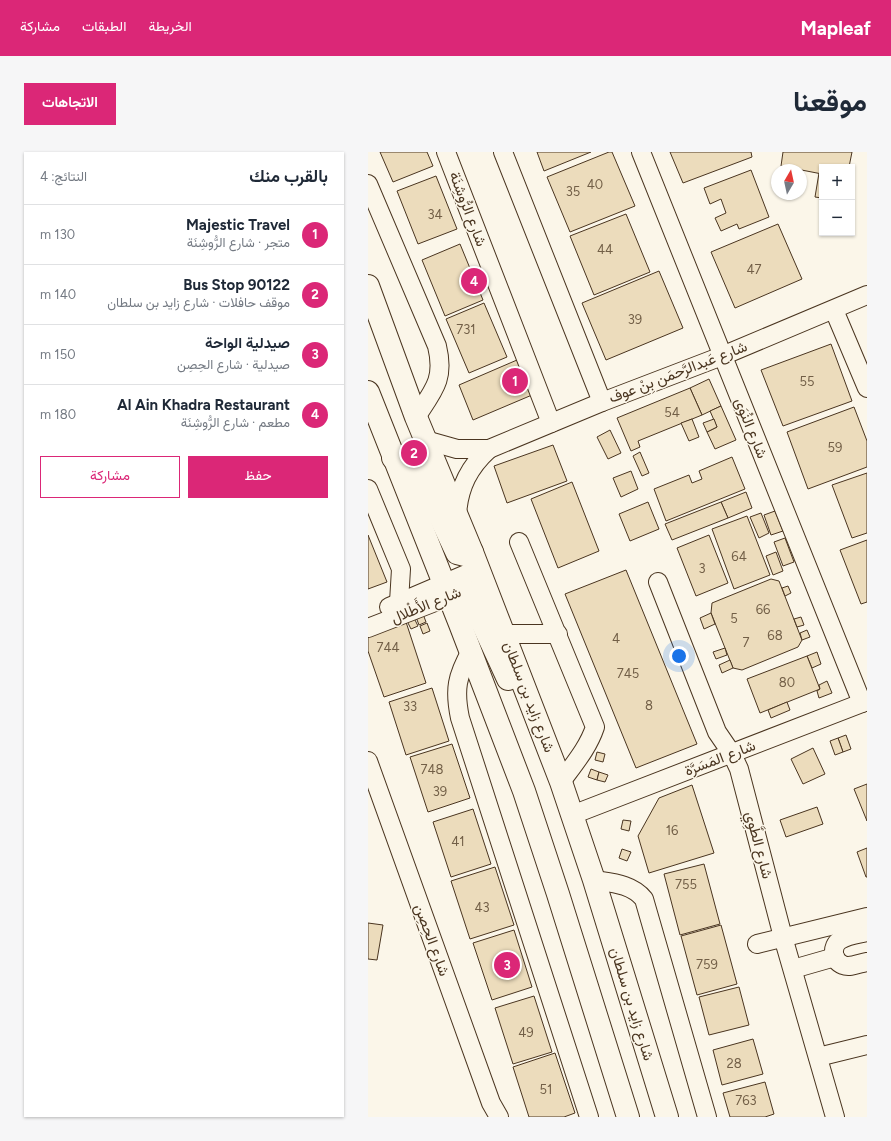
<!DOCTYPE html>
<html lang="ar">
<head>
<meta charset="utf-8">
<style>
	:root { --surface:#fff; --page:#f6f6f7; --text:#1f2937; --muted:#747a83; --line:#e0e1e3; --accent:#db2777 }
	body { margin:0; font-family:Figtree,Vazirmatn,sans-serif; background:var(--page); color:var(--text); direction:rtl }
	.controls { position:absolute; right:12px; top:12px; display:grid; overflow:hidden; border-radius:0px; box-shadow:0 1px 3px #0004 }
	.controls button { width:36px; height:36px; display:grid; place-items:center; padding:0; border:0; border-bottom:1px solid var(--line); background:var(--surface); color:var(--text); font:20px sans-serif }
	.compass { position:absolute; left:403px; top:12px; width:36px; height:36px; border-radius:50%; background:var(--surface); box-shadow:0 1px 3px #0004; rotate:9deg }
	.you { position:absolute; left:311px; top:504px; width:14px; height:14px; margin:-10px; border:3px solid #fff; border-radius:50%; background:#1a73e8; box-shadow:0 0 0 6px #1a73e833 }
	.badge { display:grid; place-items:center; width:26px; height:26px; border-radius:50%; background:var(--accent); color:#fff; font-size:13px; font-weight:700 }
	.pin { position:absolute; translate:-50% -50%; border:2px solid #fff; box-shadow:0 1px 4px #0006 }
	.list { margin:0; padding:0; list-style:none }
	h2 { display:flex; justify-content:space-between; align-items:center; height:52px; margin:0; padding:0 16px; font-size:17px }
	h2 small { font-size:13px; font-weight:400; color:var(--muted) }
	.list li { display:grid; grid-template-columns:26px 1fr auto; gap:12px; align-items:center; box-sizing:border-box; height:60px; padding:0 16px; border-top:1px solid var(--line) }
	.list b { display:block; font-size:15px; white-space:nowrap }
	.list p { margin:0; font-size:13px; white-space:nowrap; color:var(--muted) }
	.list em { font-size:13px; font-style:normal; color:var(--muted) }
	.actions { display:flex; gap:8px; padding:12px 16px }
	.actions a { flex:1; padding:9px 0; border:1px solid var(--accent); border-radius:0px; text-align:center; font-size:14px; color:var(--accent) }
	.actions .main { background:var(--accent); color:#fff }
	.map { position:relative; flex:none; width:499px; height:965px; overflow:hidden; direction:ltr; border-radius:0px }
	header { display:flex; align-items:center; gap:24px; box-sizing:border-box; height:56px; padding:0 20px; background:var(--accent); color:#fff }
	header strong { font-size:19px }
	nav { display:flex; gap:22px; margin-inline-start:auto; font-size:14px }
	.intro { display:flex; align-items:center; justify-content:space-between; box-sizing:border-box; height:96px; padding:0 24px }
	h1 { margin:0; font-size:28px }
	.button { padding:10px 18px; border-radius:0px; background:var(--accent); color:#fff; font-size:14px; font-weight:700 }
	main { display:flex; gap:24px; padding:0 24px }
	aside { flex:1; background:var(--surface); border-radius:0px; box-shadow:0 1px 3px #0004 }
	.map>svg:first-child { display:block }
	.building { fill:#ecdcbc; stroke:#4a3520 }
	.lines { fill:none; stroke-linecap:round; stroke-linejoin:round }
	.minor-casing { stroke:#4a3520; stroke-width:20 }
	.highway-casing { stroke:#4a3520; stroke-width:24 }
	.minor { stroke:#fbf6e9; stroke-width:18 }
	.highway { stroke:#fbf6e9; stroke-width:22 }
	.labels { text-anchor:middle; dominant-baseline:central; stroke-width:3; stroke-linejoin:round; paint-order:stroke }
	.number-label { font-size:13px; fill:#725f47 }
	.street-label { font-size:15px; fill:#4a3520; stroke:#fbf6e9 }
</style>
</head>
<body>
<header>
<strong>Mapleaf</strong>
<nav><a>الخريطة</a><a>الطبقات</a><a>مشاركة</a></nav>
</header>
<div class="intro"><h1>موقعنا</h1><a class="button">الاتجاهات</a></div>
<main>
<div class="map">
<svg width="499" height="965" viewBox="0 0 499 965">
	<rect width="100%" height="100%" fill="#fbf6e9"/>
	<g class="building">
		<path d="M12 0H59L65 14 25 30Z"/>
		<path d="M169 0H223L176 19Z"/>
		<path d="M241 0H244L267 54 202 80 179 25Z"/>
		<path d="M302 0H383L384 5 315 31Z"/>
		<path d="M415 0H484L481 15H454V22L413 14Z"/>
		<path d="M383 18 401 65 371 77 369 72 353 79 347 66 358 61 353 47 342 52 336 36Z"/>
		<path d="M451 21 454 22V46L447 45Z"/>
		<path d="M68 24 89 77 50 92 29 39Z"/>
		<path d="M258 62 282 120 226 143 202 84Z"/>
		<path d="M410 72 434 127 367 156 343 100Z"/>
		<path d="M92 92 115 148 77 164 54 108Z"/>
		<path d="M291 119 315 176 238 208 214 151Z"/>
		<path d="M116 151 139 205 101 221 78 167Z"/>
		<path d="M463 192 484 249 415 274 393 218Z"/>
		<path d="M149 208 164 243 105 268 91 233Z"/>
		<path d="M341 227 353 254 334 263 322 236Z"/>
		<path d="M322 236 334 263 270 289 272 295 263 299 249 266Z"/>
		<path d="M353 254 368 288 347 297 339 280 349 275 342 259Z"/>
		<path d="M486 255 499 289V315L440 337 419 280Z"/>
		<path d="M324 267 331 285 321 289 313 271Z"/>
		<path d="M346 267 349 275 339 280 335 271Z"/>
		<path d="M242 278 253 301 240 307 229 285Z"/>
		<path d="M185 293 199 329 139 351 126 314Z"/>
		<path d="M272 300 281 321 274 324 265 304Z"/>
		<path d="M364 305 377 337 298 369 286 337 321 323 324 331 334 327 331 319Z"/>
		<path d="M263 319 270 337 253 345 245 326Z"/>
		<path d="M499 321V381L484 386 464 333Z"/>
		<path d="M204 330 231 399 190 416 163 347Z"/>
		<path d="M378 340 384 356 360 366 353 350Z"/>
		<path d="M280 350 291 377 262 389 251 362Z"/>
		<path d="M353 350 360 366 304 388 297 372Z"/>
		<path d="M407 359 415 379 403 383 396 363Z"/>
		<path d="M393 361 401 381 391 386 382 365Z"/>
		<path d="M379 364 402 423 366 437 344 377Z"/>
		<path d="M0 383 19 430 0 437Z"/>
		<path d="M341 383 360 431 328 444 309 396Z"/>
		<path d="M417 386 426 410 415 414 406 390Z"/>
		<path d="M499 388V450L493 452 472 398Z"/>
		<path d="M408 400 415 419 405 423 398 404Z"/>
		<path d="M258 418 329 592 268 616 197 442Z"/>
		<path d="M403 427 411 429 434 488 430 495 374 518 365 516 343 461 344 451Z"/>
		<path d="M420 434 423 441 417 444 414 436Z"/>
		<path d="M343 461 347 472 336 477 332 466Z"/>
		<path d="M55 462 58 470 51 473 48 465Z"/>
		<path d="M433 465 436 473 429 475 426 467Z"/>
		<path d="M46 466 50 474 43 477 39 469Z"/>
		<path d="M38 470 58 531 16 545 0 499V482Z"/>
		<path d="M59 471 62 479 55 482 52 474Z"/>
		<path d="M439 478 442 485 434 488 432 481Z"/>
		<path d="M357 496 359 503 348 507 345 500Z"/>
		<path d="M449 500 453 512 444 516 439 504Z"/>
		<path d="M439 504 452 537 392 561 379 527Z"/>
		<path d="M362 508 365 516 354 521 351 513Z"/>
		<path d="M459 529 464 541 451 546 449 539 452 537 451 533Z"/>
		<path d="M64 536 81 589 38 603 21 550Z"/>
		<path d="M419 550 422 558 403 566 400 558Z"/>
		<path d="M478 583 483 597 475 600 470 586Z"/>
		<path d="M470 586 475 600 467 603 462 589Z"/>
		<path d="M84 592 102 646 60 660 42 605Z"/>
		<path d="M445 596 457 622 435 632 423 607Z"/>
		<path d="M229 600 237 602 235 610 227 608Z"/>
		<path d="M223 617 231 620 229 628 220 625Z"/>
		<path d="M231 620 240 623 237 630 229 628Z"/>
		<path d="M499 632V669L486 637Z"/>
		<path d="M324 633 346 701 281 721 270 684 291 646Z"/>
		<path d="M449 655 455 672 418 685 412 668Z"/>
		<path d="M105 657 123 712 83 725 65 670Z"/>
		<path d="M255 668 263 669 261 679 253 677Z"/>
		<path d="M499 696V725H498L489 700Z"/>
		<path d="M254 697 263 700 259 709 251 706Z"/>
		<path d="M336 712 352 772 312 783 296 722Z"/>
		<path d="M127 715 146 773 102 787 83 729Z"/>
		<path d="M0 771 15 773 9 808 0 807Z"/>
		<path d="M353 773 369 832 329 843 313 784Z"/>
		<path d="M146 778 164 835 124 848 105 791Z"/>
		<path d="M371 835 381 873 341 883 331 845Z"/>
		<path d="M166 844 184 900 145 912 127 856Z"/>
		<path d="M385 887 395 922 354 933 345 898Z"/>
		<path d="M187 901 207 961 196 965H161L145 915Z"/>
		<path d="M397 930 406 962 397 965H362L355 941Z"/>
	</g>
	<g class="lines">
		<defs>
			<g id="minor">
				<path d="M78 0 183 271"/>
				<path d="M135 0 234 250"/>
				<path d="M273 0 494 551"/>
				<path d="M0 32 69 194C77 227 66 238 48 265"/>
				<path d="M466 158 499 236"/>
				<path d="M57 288 89 297H121L234 250 354 204 499 143"/>
				<path d="M0 337 33 417 31 450"/>
				<path d="M89 362C91 335 101 315 121 297"/>
				<path d="M151 390 227 575C220 596 206 612 193 630"/>
				<path d="M290 430 349 580 364 602 371 617 415 785 467 965"/>
				<path d="M21 455 110 417"/>
				<path d="M0 476 116 431"/>
				<path d="M136 482H190"/>
				<path d="M103 499C89 524 86 537 92 566L221 965"/>
				<path d="M0 609 123 951 131 965"/>
				<path d="M204 663 499 549"/>
				<path d="M226 728C245 731 264 732 276 747L339 965"/>
				<path d="M499 780C491 782 480 783 472 788 463 794 464 809 475 813 482 816 492 811 499 810"/>
				<path d="M389 792 499 765"/>
				<path d="M425 817 467 805"/>
				<path d="M450 905 499 893"/>
			</g>
			<g id="highway">
				<path d="M0 134 48 265 104 400 193 630 226 728 299 965"/>
				<path d="M0 240 92 472 156 639 190 742 260 965"/>
				<path d="M25 306 42 310 51 320 89 401 97 403 104 400"/>
				<path d="M85 453 97 447 101 448 105 451 140 527"/>
			</g>
		</defs>
		<use href="#minor" class="minor-casing"/>
		<use href="#highway" class="highway-casing"/>
		<use href="#minor" class="minor"/>
		<use href="#highway" class="highway"/>
	</g>
	<g class="labels">
		<g class="number-label">
			<text x="227" y="32">40</text>
			<text x="205" y="39">35</text>
			<text x="67" y="62">34</text>
			<text x="237" y="97">44</text>
			<text x="386" y="117">47</text>
			<text x="267" y="167">39</text>
			<text x="98" y="177">731</text>
			<text x="439" y="229">55</text>
			<text x="304" y="260">54</text>
			<text x="467" y="295">59</text>
			<text x="371" y="404">64</text>
			<text x="334" y="416">3</text>
			<text x="395" y="457">66</text>
			<text x="366" y="466">5</text>
			<text x="407" y="483">68</text>
			<text x="248" y="486">4</text>
			<text x="378" y="490">7</text>
			<text x="20" y="495">744</text>
			<text x="260" y="521">745</text>
			<text x="419" y="530">80</text>
			<text x="281" y="553">8</text>
			<text x="42" y="554">33</text>
			<text x="64" y="617">748</text>
			<text x="72" y="639">39</text>
			<text x="304" y="678">16</text>
			<text x="90" y="689">41</text>
			<text x="318" y="732">755</text>
			<text x="114" y="755">43</text>
			<text x="339" y="812">759</text>
			<text x="158" y="880">49</text>
			<text x="366" y="911">28</text>
			<text x="178" y="937">51</text>
			<text x="378" y="948">763</text>
		</g>
		<g class="street-label">
			<text transform="translate(100 57) rotate(69)">شارع الرُّوشِنَة</text>
			<text transform="translate(310 220) rotate(-21)">شارع عَبدالرَّحمَن بِنْ عوف</text>
			<text transform="translate(383 276) rotate(68)">شارع النُوَى</text>
			<text transform="translate(58 453) rotate(-22)">شارع الأَطْلال</text>
			<text transform="translate(161 545) rotate(69)">شارع زايد بن سلطان</text>
			<text transform="translate(352 606) rotate(-21)">شارع المَسَرَّة</text>
			<text transform="translate(391 693) rotate(75)">شارع الطَّوِي</text>
			<text transform="translate(64 788) rotate(70)">شارع الحِصِن</text>
			<text transform="translate(264 852) rotate(73)">شارع زايد بن سلطان</text>
		</g>
	</g>
</svg>
<div class="controls">
<button>+</button>
<button>−</button>
</div>
<svg class="compass" viewBox="-18 -18 36 36"><path d="M0-13l5 13h-10z" fill="#e53935"/><path d="M0 13l5-13h-10z" fill="#747a83"/></svg>
<div class="you"></div>
<div class="pin badge" style="left:147px;top:229px">1</div>
<div class="pin badge" style="left:46px;top:301px">2</div>
<div class="pin badge" style="left:139px;top:813px">3</div>
<div class="pin badge" style="left:106px;top:129px">4</div>
</div>
<aside>
<h2>بالقرب منك<small>النتائج: 4</small></h2>
<ul class="list">
<li><span class="badge">1</span><div><b>Majestic Travel</b><p>متجر · شارع الرُّوشِنَة</p></div><em>130 m</em></li>
<li><span class="badge">2</span><div><b>Bus Stop 90122</b><p>موقف حافلات · شارع زايد بن سلطان</p></div><em>140 m</em></li>
<li><span class="badge">3</span><div><b>صيدلية الواحة</b><p>صيدلية · شارع الحِصِن</p></div><em>150 m</em></li>
<li><span class="badge">4</span><div><b>Al Ain Khadra Restaurant</b><p>مطعم · شارع الرُّوشِنَة</p></div><em>180 m</em></li>
</ul>
<div class="actions"><a class="main">حفظ</a><a>مشاركة</a></div>
</aside>
</main>
</body>
</html>
